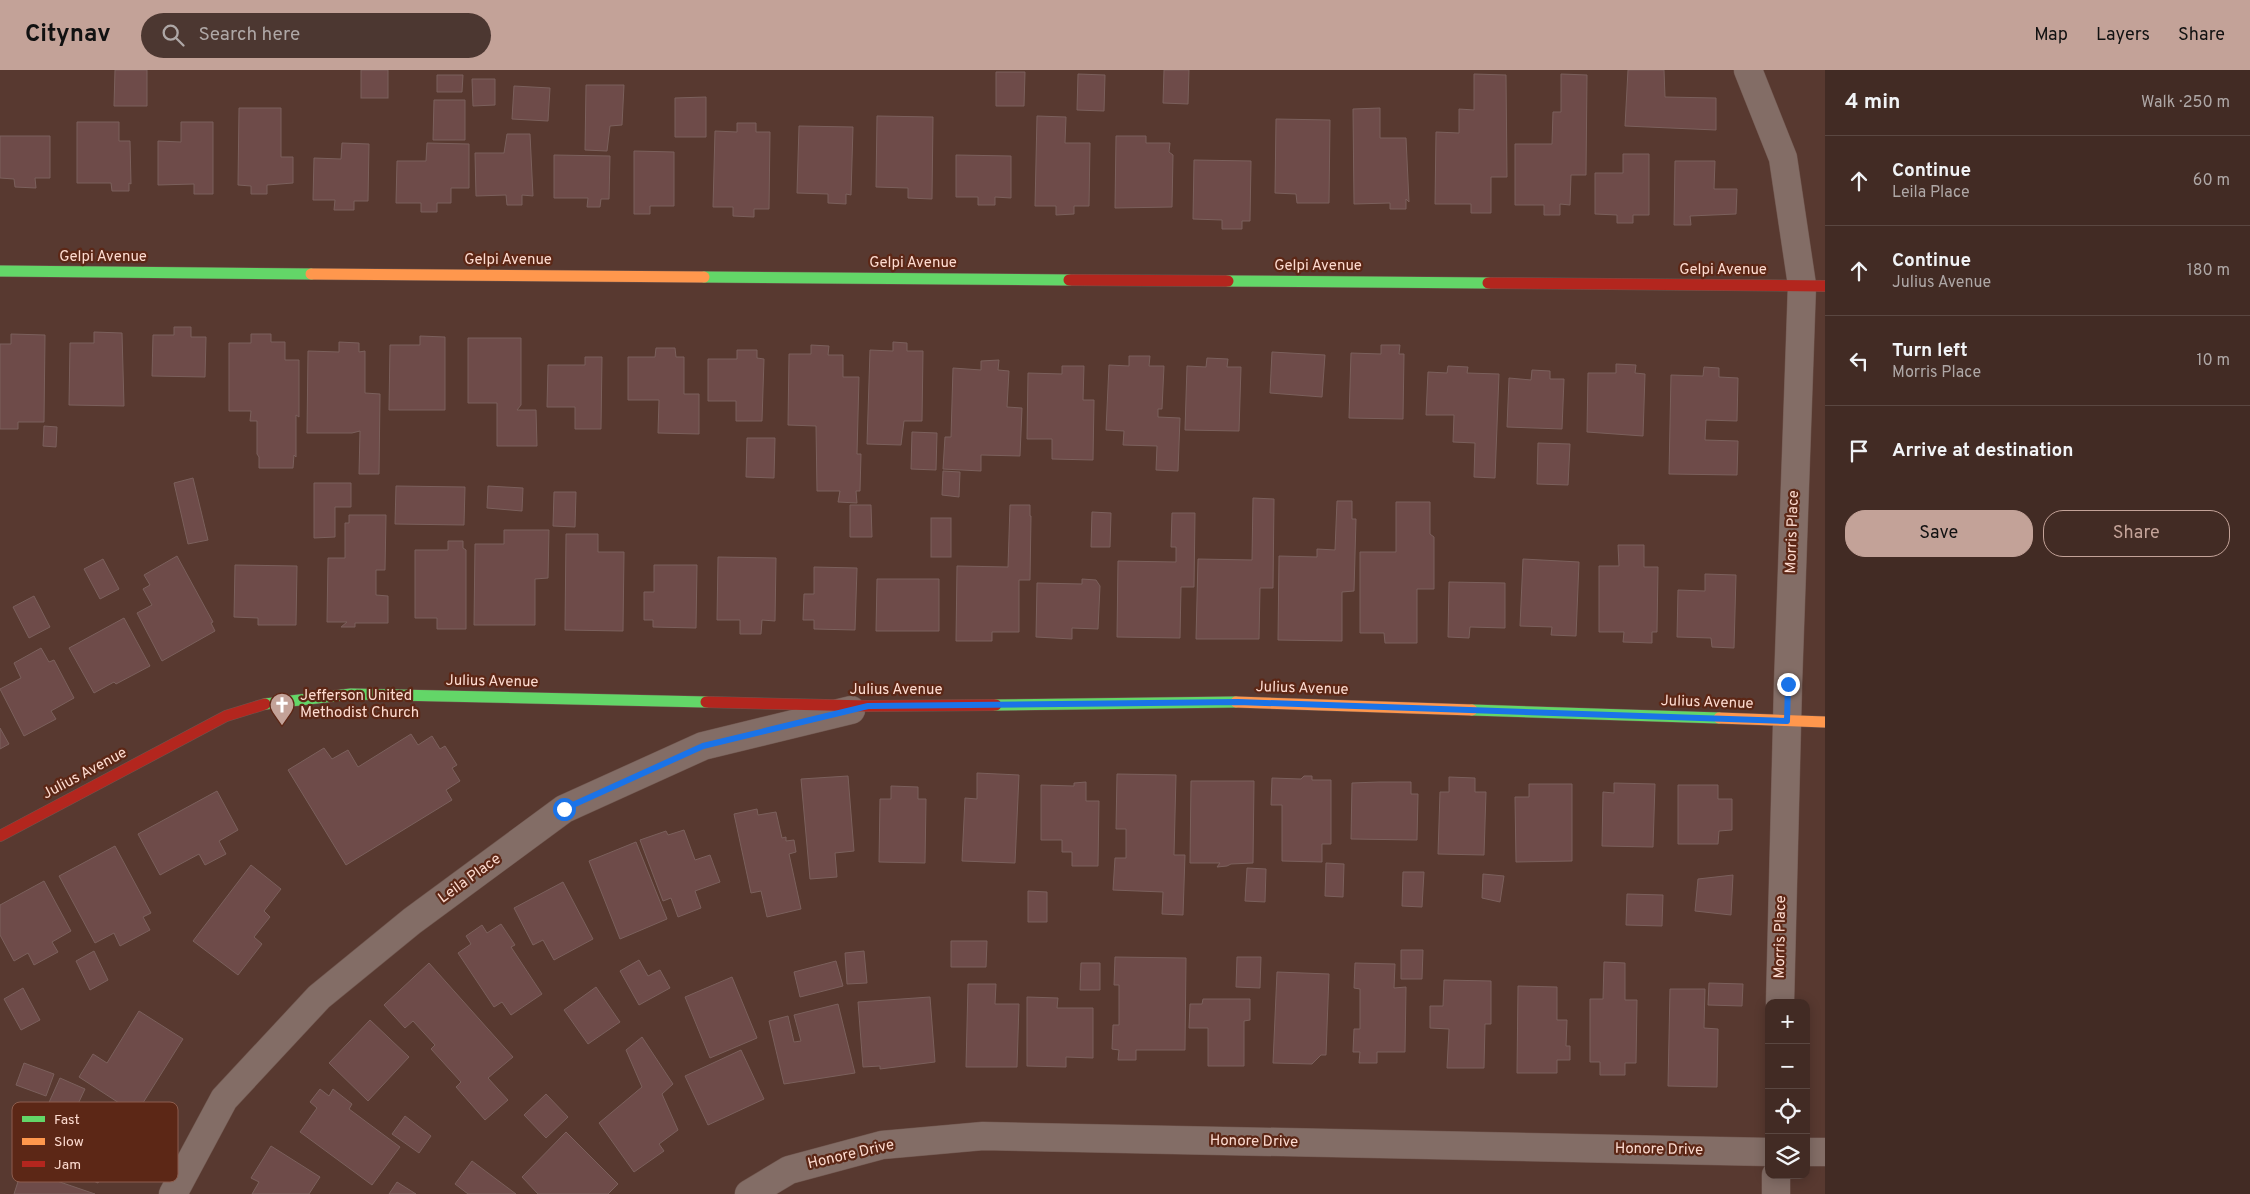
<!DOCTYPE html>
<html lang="en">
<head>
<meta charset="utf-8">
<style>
	:root { --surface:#422b24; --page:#4c3731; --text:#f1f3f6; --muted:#aea7a6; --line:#5a4741; --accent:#c3a298 }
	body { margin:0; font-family:Overpass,sans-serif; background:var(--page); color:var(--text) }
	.controls { position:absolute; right:15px; bottom:15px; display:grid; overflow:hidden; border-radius:10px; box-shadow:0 2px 12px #0003 }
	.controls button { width:45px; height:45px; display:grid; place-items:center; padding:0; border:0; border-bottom:1px solid var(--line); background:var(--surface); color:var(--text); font:25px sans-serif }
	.stop { position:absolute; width:15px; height:15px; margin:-11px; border:4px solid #1a73e8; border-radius:50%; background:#fff }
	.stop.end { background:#1a73e8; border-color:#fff; box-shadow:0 1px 5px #0008 }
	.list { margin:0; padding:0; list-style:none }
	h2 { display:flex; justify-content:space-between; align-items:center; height:65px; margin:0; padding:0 20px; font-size:21px }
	h2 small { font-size:16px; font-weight:400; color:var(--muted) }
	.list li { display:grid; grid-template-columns:32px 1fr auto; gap:15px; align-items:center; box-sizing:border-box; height:90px; padding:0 20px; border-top:1px solid var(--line) }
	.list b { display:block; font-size:19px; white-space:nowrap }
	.list p { margin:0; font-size:16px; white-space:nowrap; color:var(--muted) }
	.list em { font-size:16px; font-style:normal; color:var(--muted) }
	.actions { display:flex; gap:10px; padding:15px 20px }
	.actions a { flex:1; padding:11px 0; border:1px solid var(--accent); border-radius:20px; text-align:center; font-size:18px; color:var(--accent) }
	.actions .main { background:var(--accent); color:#111 }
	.icon { flex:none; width:28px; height:28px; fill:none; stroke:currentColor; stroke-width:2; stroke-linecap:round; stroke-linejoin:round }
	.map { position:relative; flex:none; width:1825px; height:1124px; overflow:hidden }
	header { display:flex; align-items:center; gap:30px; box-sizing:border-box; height:70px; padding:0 25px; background:var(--accent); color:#111 }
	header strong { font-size:24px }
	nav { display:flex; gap:28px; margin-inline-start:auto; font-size:18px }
	.search { width:350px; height:45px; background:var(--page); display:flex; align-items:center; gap:12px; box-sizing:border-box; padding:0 18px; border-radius:28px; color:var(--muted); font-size:19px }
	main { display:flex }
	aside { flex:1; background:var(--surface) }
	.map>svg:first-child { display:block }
	.building { fill:#6e4b49; stroke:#7b605c }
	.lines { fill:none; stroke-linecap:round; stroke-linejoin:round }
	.street-casing { stroke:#70564e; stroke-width:29 }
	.fast-casing { stroke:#70564e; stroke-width:12 }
	.slow-casing { stroke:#70564e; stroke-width:12 }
	.jam-casing { stroke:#70564e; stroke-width:12 }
	.street { stroke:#836d66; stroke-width:28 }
	.fast { stroke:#63d668; stroke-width:11 }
	.slow { stroke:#ff974d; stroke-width:11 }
	.jam { stroke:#b3261e; stroke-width:11 }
	.route { stroke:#1a73e8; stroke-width:6 }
	.labels { text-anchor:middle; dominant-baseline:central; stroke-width:4.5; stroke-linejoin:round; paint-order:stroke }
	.street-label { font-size:15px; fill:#fddbd0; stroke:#5c2716 }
	.poi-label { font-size:15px; fill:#fddbd0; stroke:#5c2716; text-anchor:start }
	.key { fill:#5c2716; stroke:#8c5d4e; stroke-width:1 }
	.key-label { font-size:14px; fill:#fddbd0 }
</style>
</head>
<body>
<header>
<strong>Citynav</strong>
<div class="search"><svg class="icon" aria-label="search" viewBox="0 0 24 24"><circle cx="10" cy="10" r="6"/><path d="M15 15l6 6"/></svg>Search here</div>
<nav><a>Map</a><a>Layers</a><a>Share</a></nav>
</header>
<main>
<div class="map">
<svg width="1825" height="1124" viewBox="0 0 1825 1124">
	<rect width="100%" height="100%" fill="#583930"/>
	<g class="building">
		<path d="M115 0H147V36H114Z"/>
		<rect x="361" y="0" width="27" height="28"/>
		<path d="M1164 0H1189L1188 34 1163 33Z"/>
		<path d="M1628 0H1664L1665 27 1716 28V60L1625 56Z"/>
		<path d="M996 2H1025L1024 36H996Z"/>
		<path d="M1078 4 1105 5 1104 41 1077 40Z"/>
		<path d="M1474 4 1506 5 1507 107H1491V143H1471V134H1435L1436 62 1459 63V39L1474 40Z"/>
		<path d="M1561 4 1587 5 1586 105H1571L1570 135 1560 134V145H1544V135H1515V74H1552L1553 42H1561Z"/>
		<path d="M437 5H463L462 22H437Z"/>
		<path d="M472 9H495V35L473 36Z"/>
		<path d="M586 15H624L622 55 610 56 607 81 585 80Z"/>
		<path d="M514 16 550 18 548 51 512 49Z"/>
		<path d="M706 27V67H675V28Z"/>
		<path d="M434 30H465V70H433Z"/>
		<path d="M239 38H281V87H293V113L267 115V124H251V116L238 115Z"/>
		<path d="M1380 38V68H1406L1409 132 1406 129V139H1390V133L1354 134 1353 39Z"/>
		<path d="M877 46 933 47 932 129 908 128V118L876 117Z"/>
		<path d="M1037 46 1066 47 1065 73H1090L1089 136H1074V144L1056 145V136H1035Z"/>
		<path d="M1276 49 1330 50 1329 133H1297L1296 124 1275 123Z"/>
		<path d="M77 52H119V71H130L131 114 129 113V121H112L111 113H77Z"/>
		<path d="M181 52H213V124H194V114L158 115V71L181 72Z"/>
		<path d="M737 53H756V62H770L769 139H754V147L733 146V137H713L715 61 737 62Z"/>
		<path d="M799 56 853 57 851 125 846 124V134L828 133V124L797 123Z"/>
		<path d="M507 64H530L533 126 522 125V135H507L506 125 476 126 475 83H504Z"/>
		<path d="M0 66H50V108H35L36 118 15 117 14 109 0 108Z"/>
		<path d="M1116 66H1146V73H1170L1169 82 1173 85 1172 137 1115 138Z"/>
		<path d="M342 73 369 74 368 131H354V140H334L335 130H313L314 88 341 89Z"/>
		<path d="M427 73 469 74V118H451V133H437V142H421V133H396L397 91H426Z"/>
		<path d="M634 81 674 82V136H650V144H634Z"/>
		<path d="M1623 84H1649V145H1633V153H1617V145L1595 144V103H1623Z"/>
		<path d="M554 85 610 86 609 129H601L600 137H587L588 128H554Z"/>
		<path d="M956 85 1011 86V128L995 127V135H978V127H956Z"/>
		<path d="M1194 90 1251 91 1250 151H1242V159H1222V150L1193 149Z"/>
		<path d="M1675 91H1715L1714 119H1737L1736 144 1690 146 1691 155H1674Z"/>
		<path d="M174 257H191V267H206L205 307 152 306 153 265H174Z"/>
		<path d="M94 262 122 263 124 336 69 335 70 273H94Z"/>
		<path d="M11 264 45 265 44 352H18V359H0V274H11Z"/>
		<path d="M251 264H271V272H285V290H299V347L296 345V387L294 385 293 398H259V387L257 384V351H250L251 341H229V273H251Z"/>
		<path d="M420 266 445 267V340H389L390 275H420Z"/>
		<path d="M468 268H521V335L517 340H536L537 376H497V333H468Z"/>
		<path d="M339 272 359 273V282L365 281V323L380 324 379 404H359L360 361 352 363H307L308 281 339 282Z"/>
		<path d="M893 272 907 273V281H923L922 351H904L901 375 867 374 870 280 893 281Z"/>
		<path d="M811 275 829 276 828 285H843V307H859L857 384H861L860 421H856L857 433 838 432 840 421H817L816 356 788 355 789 284H811Z"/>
		<path d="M1381 275H1400L1399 284H1404L1403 349 1349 348 1351 283 1381 284Z"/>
		<path d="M656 278H675L676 287H684V324H699V364L658 363 659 330H628V287H655Z"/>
		<path d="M737 280H757V288L764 289 762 351H736V331H708V289H737Z"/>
		<path d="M1272 282 1325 285 1322 327 1270 323Z"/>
		<path d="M1129 286H1150L1149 296H1164L1162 339H1158V347L1180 348 1178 401 1156 400 1157 376 1123 375 1124 361 1106 360 1109 295 1129 296Z"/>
		<path d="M585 287H602L601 359H575V337H547L548 295H585Z"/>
		<path d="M1207 288 1228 289 1227 297H1241L1239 361 1185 360 1187 296 1206 297Z"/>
		<path d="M999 290 998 300 1009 301 1007 337 1022 338 1020 386 981 385V401L943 399 945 367H951L953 298 981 300V291Z"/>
		<path d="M1616 294 1636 295 1635 303 1645 304 1643 366 1587 362 1588 303H1616Z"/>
		<path d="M1062 296H1084L1083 330H1094L1093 390 1052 389V369H1027L1028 303 1062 304Z"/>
		<path d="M1448 296 1468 297 1467 303 1499 304 1495 408 1474 407 1475 373 1453 372 1454 345H1426L1428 302 1447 303Z"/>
		<path d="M1704 297 1719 298V307L1738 308 1737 351 1706 350 1705 370 1738 371 1737 405 1669 404 1671 305 1703 306Z"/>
		<path d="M1532 300 1550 301V309H1564L1562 359 1507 357 1509 308 1531 310Z"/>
		<path d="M44 356 57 357 56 377 43 376Z"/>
		<path d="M912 362 937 363 936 400 911 399Z"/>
		<path d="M747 368H775L774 408 746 407Z"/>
		<path d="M1538 373 1570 374 1568 415 1537 414Z"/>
		<path d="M943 401 960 402 959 427 942 425Z"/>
		<path d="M193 408 208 470 188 474 174 413Z"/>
		<path d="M314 413H351V437H335V467L314 468Z"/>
		<path d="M396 416 465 417 464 455 395 454Z"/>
		<path d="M488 416 523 418 522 441 487 438Z"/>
		<path d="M554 422H576L575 457 553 456Z"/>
		<path d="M1253 428 1274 429 1273 518H1260L1259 569H1196L1198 489 1252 490Z"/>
		<path d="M1337 431H1352V449H1356L1354 521 1342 522V571L1278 570 1279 486 1317 487V479L1335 480Z"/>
		<path d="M1396 432H1430V464L1434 467V519H1417V573H1385L1384 563H1360V482H1396Z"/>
		<path d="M850 435H871L872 467H850Z"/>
		<path d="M1010 435H1030V446H1031L1030 510H1019V562H992V571H956L957 496 1008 497Z"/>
		<path d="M1092 442 1111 443 1110 477H1091Z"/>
		<path d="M1172 443H1195L1194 517H1181L1180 568 1117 567 1118 491 1176 492V477H1171Z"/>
		<path d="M349 445H386L385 500H376V525L388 526V553H355V557H341L347 552H327L328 488H345V453H349Z"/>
		<rect x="931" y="448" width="20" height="39"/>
		<path d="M504 460H549L548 508 535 509V555H474L475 474H504Z"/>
		<path d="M566 464H598V482H624L623 561 565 560Z"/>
		<path d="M448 471H463V478L466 480V559H437V548H415V480H448Z"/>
		<path d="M1618 475H1644V497H1658L1657 562H1652V573L1623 572 1624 562H1599V496H1619Z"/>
		<path d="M177 486 213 552 211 553 215 561 162 591 137 543 152 535 143 519 150 515 144 505Z"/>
		<path d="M718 487 776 488 775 551 762 550 761 564H740V550H717Z"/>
		<path d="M103 489 119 519 100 529 84 499Z"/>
		<path d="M1523 489 1579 492 1576 566 1551 565 1552 557 1520 556Z"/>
		<path d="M235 495 297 496 296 555H258V548L234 547Z"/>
		<path d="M654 495H697L696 558 653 557V550H644V522H654Z"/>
		<path d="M814 497 857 498 855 560 814 559V550H803L804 524H814Z"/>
		<path d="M1705 504 1736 505 1734 578 1712 577 1711 568 1677 567 1678 520 1705 521Z"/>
		<path d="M877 509H939V561H876Z"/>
		<path d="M1082 509 1096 510 1100 516 1098 559 1072 558V569L1036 567 1037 513 1082 514Z"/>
		<path d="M1449 512 1505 513V558L1470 557 1469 568 1448 567Z"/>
		<path d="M34 526 50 557 29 568 13 537Z"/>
		<path d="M124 548 150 596 116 614 114 612 94 623 69 578Z"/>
		<path d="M41 578 49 592 54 590 74 628 51 641 56 649 24 666 0 619 21 608 14 593Z"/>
		<path d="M0 658 9 674 0 679Z"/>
		<path d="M411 664 418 675 432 666 440 679 445 676 457 695 452 698 460 711 446 720 452 730 346 795 288 700 324 678 332 689 348 680 358 697Z"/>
		<path d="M977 703 1019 705 1015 793 962 791 965 728 977 729Z"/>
		<path d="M1117 704 1176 705 1174 785H1185L1183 845 1162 844 1163 822 1113 820 1115 788H1126V759H1116Z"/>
		<path d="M848 706 854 781 835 783 837 807 810 809 801 709Z"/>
		<path d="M1304 706H1312V710H1331V774H1322V792L1282 791V735H1271L1272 708 1301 709Z"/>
		<path d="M1449 707 1475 708V722H1486L1484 785 1438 784 1440 722H1449Z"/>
		<path d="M1191 711H1254L1253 793 1231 794 1227 796 1217 797 1220 793H1190Z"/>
		<path d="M1086 712V731H1099L1098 796H1072V782H1062V770H1041V715L1074 716V713Z"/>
		<path d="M1379 712H1411V724H1418L1417 770 1351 769 1352 713Z"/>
		<path d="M1614 713 1655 714 1653 777 1602 776 1603 722 1614 723Z"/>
		<path d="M1529 714H1572V791L1516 792 1515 727H1529Z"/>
		<path d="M1678 715H1718V729H1732V760L1719 761 1718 774H1678Z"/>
		<path d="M891 716 918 717V729H926L925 793 879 792 880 729H891Z"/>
		<path d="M217 721 238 760 219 771 226 784 205 795 199 784 160 805 138 764Z"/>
		<path d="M757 739 758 745 776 742 782 768 786 767V771L794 770 796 782 789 784 801 839 767 847 761 821 751 823 734 744Z"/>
		<path d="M684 760 695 790 710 785 720 812 695 821 701 838 678 847 671 828 663 831 640 770 666 761 668 765Z"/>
		<path d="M636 772 667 849 620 869 589 791Z"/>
		<path d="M115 776 151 843 143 847 150 860 120 876 114 863 95 873 59 806Z"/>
		<path d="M1326 793 1344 794 1343 827 1325 826Z"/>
		<path d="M251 795 281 819 264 841 270 847 254 867 262 874 238 905 193 871Z"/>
		<path d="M1247 798 1266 799 1265 832 1245 831Z"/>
		<path d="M1403 802H1424L1422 837 1402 836Z"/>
		<path d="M1483 804 1504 806 1500 832 1482 828Z"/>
		<path d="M1733 805 1731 845 1695 841 1698 809Z"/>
		<path d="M44 811 71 861 52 872 58 882 34 895 28 883 14 891 0 865V835Z"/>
		<path d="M563 812 593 869 554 890 543 870 533 875 514 838Z"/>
		<path d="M1028 821 1047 822V852H1028Z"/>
		<path d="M1627 824 1663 825 1662 856 1626 855Z"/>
		<path d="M501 854 515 875 511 877 542 924 511 945 502 932 494 937 458 883 471 874 466 866 482 855 487 863Z"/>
		<path d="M951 871H987L986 897H951Z"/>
		<path d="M1401 880H1423L1422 909H1401Z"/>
		<path d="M94 881 108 910 90 920 76 891Z"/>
		<path d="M864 881 867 913 847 914 845 883Z"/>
		<path d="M1115 887 1186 888 1185 980H1136V990H1118L1119 980 1112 979 1113 955H1119V915H1114Z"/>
		<path d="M1237 887H1261L1260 918 1236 917Z"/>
		<path d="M639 890 648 906 660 900 670 918 639 935 620 901Z"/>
		<path d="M836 891 843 916 800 927 794 902Z"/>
		<path d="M1604 892 1625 893V930H1637L1636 993H1625V1005H1600V992H1590V929H1603Z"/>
		<path d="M429 893 513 987 488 1008 508 1030 485 1050 456 1017 461 1012 431 979 435 975 413 951 405 958 384 935Z"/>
		<path d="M1081 893H1100V920H1080Z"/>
		<path d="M1355 893 1395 894 1394 918 1406 917 1405 982H1377V993H1359L1360 982H1353L1354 959H1360V919L1354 918Z"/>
		<path d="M1277 902 1329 904 1326 985H1321L1312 994 1273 993Z"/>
		<path d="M732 907 757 968 710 988 685 927Z"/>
		<path d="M1444 910 1491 911V954H1485L1484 998H1447L1449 959 1430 958V936H1443Z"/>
		<path d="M1709 913 1743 914 1742 936 1708 935Z"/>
		<path d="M968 914H996L995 934H1019L1017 997H966Z"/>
		<path d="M1518 916 1557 917V950H1567L1566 976H1570V990H1557V1003H1517Z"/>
		<path d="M596 917 620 952 588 974 564 940Z"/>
		<path d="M23 918 40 950 21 960 4 929Z"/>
		<path d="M1670 919H1705L1704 958 1718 959 1717 1017 1668 1016Z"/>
		<path d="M930 927 935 992 880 999V996L863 997 858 932Z"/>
		<path d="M1027 927 1058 928 1057 938H1093V988L1066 987V997L1027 996Z"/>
		<path d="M1203 929H1250V950L1244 951V996H1208V958H1189L1190 934H1202Z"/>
		<path d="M838 934 855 1003 784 1014 769 951 788 946 794 972 801 971 794 945Z"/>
		<path d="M139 941 183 969 136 1044 79 1007 93 984 107 993Z"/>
		<path d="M370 950 409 987 368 1031 329 993Z"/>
		<path d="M642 967 673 1014 662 1024 678 1060 659 1074 664 1081 634 1102 599 1053 642 1017 626 980Z"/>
		<path d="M741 980 764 1029 708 1055 685 1006Z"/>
		<path d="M24 993 54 1004 46 1026 16 1015Z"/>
		<path d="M60 1008 85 1019 78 1034 124 1055 98 1113 50 1091 65 1058 42 1048Z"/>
		<path d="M320 1019 329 1026 333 1019 352 1034 349 1039 400 1077 372 1115 300 1062 317 1038 310 1032Z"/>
		<path d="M546 1024 568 1047 546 1068 524 1045Z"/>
		<path d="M405 1046 431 1066 419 1083 392 1064Z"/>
		<path d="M566 1062 618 1114 608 1124H538L522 1107Z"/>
		<path d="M271 1076 320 1107 309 1124H252L259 1112 251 1108Z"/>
		<path d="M472 1091 516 1124H468L455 1114Z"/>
		<path d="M22 1099 95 1124H14Z"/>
		<path d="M397 1112 416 1124H389Z"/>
	</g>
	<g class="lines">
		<defs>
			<g id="street">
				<path d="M1748 0 1783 88 1802 215 1788 614 1780 933"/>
				<path d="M1806 1082H1825"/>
				<path d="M173 1124 224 1029 319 927 412 851 564 739 703 676 851 640"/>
				<path d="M749 1124 789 1100 882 1075 983 1066 1769 1082"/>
				<path d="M1776 1124V1105"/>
			</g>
			<g id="fast">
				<path d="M0 201 311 204"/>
				<path d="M704 207 1069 210"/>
				<path d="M1228 211 1488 213"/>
				<path d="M265 634 351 624 706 632"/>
				<path d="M996 635 1236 632"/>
				<path d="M1472 640 1719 648"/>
			</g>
			<g id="slow">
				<path d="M311 204 704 207"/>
				<path d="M1236 632 1472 640"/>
				<path d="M1719 648 1825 652"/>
			</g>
			<g id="jam">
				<path d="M1069 210 1228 211"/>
				<path d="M1488 213 1825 216"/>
				<path d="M706 632 868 636 996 635"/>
				<path d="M0 766 226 646 265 634"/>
			</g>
		</defs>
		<use href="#street" class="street-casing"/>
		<use href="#fast" class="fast-casing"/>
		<use href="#slow" class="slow-casing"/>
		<use href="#jam" class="jam-casing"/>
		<use href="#street" class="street"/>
		<use href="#fast" class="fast"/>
		<use href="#slow" class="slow"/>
		<use href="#jam" class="jam"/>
	</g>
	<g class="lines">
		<path class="route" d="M564 739 703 676 868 636 1238 632 1787 651 1788 614"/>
	</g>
	<defs>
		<symbol id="church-pin" viewBox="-11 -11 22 30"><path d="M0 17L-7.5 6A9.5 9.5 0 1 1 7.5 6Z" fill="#c3a298" stroke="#5c2716"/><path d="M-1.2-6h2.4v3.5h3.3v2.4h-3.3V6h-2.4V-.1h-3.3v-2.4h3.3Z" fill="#fff"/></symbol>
	</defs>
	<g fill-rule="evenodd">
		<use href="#church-pin" x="268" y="621" width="28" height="38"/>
	</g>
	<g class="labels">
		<g class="street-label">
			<text x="103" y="187">Gelpi Avenue</text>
			<text x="508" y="190">Gelpi Avenue</text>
			<text x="913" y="193">Gelpi Avenue</text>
			<text x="1318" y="196">Gelpi Avenue</text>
			<text x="1723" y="200">Gelpi Avenue</text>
			<text transform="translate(1793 462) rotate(-88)">Morris Place</text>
			<text transform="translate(492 612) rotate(1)">Julius Avenue</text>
			<text transform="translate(1302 619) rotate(2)">Julius Avenue</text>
			<text x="896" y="620">Julius Avenue</text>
			<text transform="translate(1707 633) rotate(2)">Julius Avenue</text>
			<text transform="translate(85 704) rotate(-28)">Julius Avenue</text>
			<text transform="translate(470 809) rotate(-36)">Leila Place</text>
			<text transform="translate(1781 867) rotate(-89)">Morris Place</text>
			<text transform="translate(1254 1072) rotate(1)">Honore Drive</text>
			<text transform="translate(1659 1080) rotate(1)">Honore Drive</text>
			<text transform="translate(851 1085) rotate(-13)">Honore Drive</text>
		</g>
		<g class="poi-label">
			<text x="300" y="626">Jefferson United<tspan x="300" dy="17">Methodist Church</tspan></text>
		</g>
	</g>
	<rect x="12" y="1032" width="166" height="80" rx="8" class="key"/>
	<rect x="22" y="1046" width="23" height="6" fill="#63d668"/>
	<rect x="22" y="1068" width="23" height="7" fill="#ff974d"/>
	<rect x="22" y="1091" width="23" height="6" fill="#b3261e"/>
	<g class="key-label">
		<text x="54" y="1054">Fast</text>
		<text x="54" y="1076">Slow</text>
		<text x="54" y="1099">Jam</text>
	</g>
</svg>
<div class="controls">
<button>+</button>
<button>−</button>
<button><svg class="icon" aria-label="locate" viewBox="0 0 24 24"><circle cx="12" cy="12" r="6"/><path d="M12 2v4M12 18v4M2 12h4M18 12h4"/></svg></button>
<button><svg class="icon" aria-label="layers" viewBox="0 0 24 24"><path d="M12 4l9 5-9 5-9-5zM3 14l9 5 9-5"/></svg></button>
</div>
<div class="stop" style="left:564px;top:739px"></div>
<div class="stop end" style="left:1788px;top:614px"></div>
</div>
<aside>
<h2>4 min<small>Walk · 250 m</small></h2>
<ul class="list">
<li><svg class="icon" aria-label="ahead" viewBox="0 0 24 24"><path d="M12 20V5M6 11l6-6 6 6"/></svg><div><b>Continue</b><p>Leila Place</p></div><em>60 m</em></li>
<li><svg class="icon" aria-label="ahead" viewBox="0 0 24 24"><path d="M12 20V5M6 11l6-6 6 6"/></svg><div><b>Continue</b><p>Julius Avenue</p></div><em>180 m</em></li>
<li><svg class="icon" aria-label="left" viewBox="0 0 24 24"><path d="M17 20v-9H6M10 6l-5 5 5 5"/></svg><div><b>Turn left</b><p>Morris Place</p></div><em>10 m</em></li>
<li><svg class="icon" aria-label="arrive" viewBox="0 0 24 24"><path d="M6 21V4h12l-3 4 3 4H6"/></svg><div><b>Arrive at destination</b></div></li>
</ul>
<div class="actions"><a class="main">Save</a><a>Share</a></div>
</aside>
</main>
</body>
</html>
